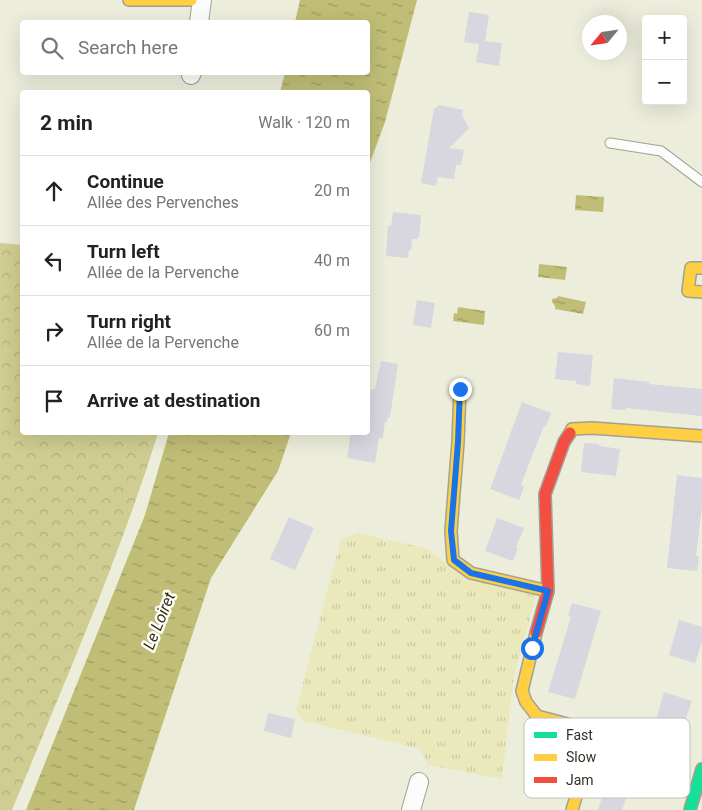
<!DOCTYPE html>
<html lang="en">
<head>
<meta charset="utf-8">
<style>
	:root { --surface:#fff; --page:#f2f2f2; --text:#222; --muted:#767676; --line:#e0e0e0 }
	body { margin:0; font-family:Roboto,sans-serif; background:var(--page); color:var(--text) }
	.controls { position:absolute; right:15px; top:15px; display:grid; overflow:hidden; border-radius:5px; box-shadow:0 5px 20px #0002 }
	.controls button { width:45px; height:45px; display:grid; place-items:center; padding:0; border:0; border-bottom:1px solid var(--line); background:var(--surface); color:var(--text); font:25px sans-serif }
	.compass { position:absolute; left:582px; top:15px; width:45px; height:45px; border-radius:50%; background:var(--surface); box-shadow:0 5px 20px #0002; rotate:241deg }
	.stop { position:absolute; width:15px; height:15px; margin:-11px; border:4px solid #1a73e8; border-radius:50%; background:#fff }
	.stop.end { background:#1a73e8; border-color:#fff; box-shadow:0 1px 5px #0008 }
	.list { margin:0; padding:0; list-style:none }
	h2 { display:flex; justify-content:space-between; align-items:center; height:65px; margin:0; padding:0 20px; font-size:21px }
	h2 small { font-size:16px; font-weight:400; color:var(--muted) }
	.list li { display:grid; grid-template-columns:32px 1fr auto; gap:15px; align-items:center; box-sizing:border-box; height:70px; padding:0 20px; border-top:1px solid var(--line) }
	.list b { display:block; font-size:19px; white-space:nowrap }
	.list p { margin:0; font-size:16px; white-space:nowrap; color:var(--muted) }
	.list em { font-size:16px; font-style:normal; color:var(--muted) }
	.icon { flex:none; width:28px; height:28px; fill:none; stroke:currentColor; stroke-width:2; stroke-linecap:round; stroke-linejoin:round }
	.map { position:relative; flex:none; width:702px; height:810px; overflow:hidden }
	.search { position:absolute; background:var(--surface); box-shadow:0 5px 20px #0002; left:20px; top:20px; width:350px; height:55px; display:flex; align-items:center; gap:12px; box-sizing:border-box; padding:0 18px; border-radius:5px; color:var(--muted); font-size:19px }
	.panel { position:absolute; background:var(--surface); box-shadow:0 5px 20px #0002; left:20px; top:90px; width:350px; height:345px; border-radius:5px }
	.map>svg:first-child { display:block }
	.grass { fill:url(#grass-tufts) }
	.forest { fill:url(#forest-crowns) }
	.water { fill:url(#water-ripples) }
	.building { fill:#d8d6de }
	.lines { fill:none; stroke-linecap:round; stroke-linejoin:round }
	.lane-casing { stroke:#a1a194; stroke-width:11 }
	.street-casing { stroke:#a1a194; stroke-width:20 }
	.fast-casing { stroke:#a1a194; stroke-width:14 }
	.slow-casing { stroke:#a1a194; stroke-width:14 }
	.jam-casing { stroke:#a1a194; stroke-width:14 }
	.lane { stroke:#fcfcfa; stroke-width:9 }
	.street { stroke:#fcfcfa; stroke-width:18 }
	.fast { stroke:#16e098; stroke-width:11 }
	.slow { stroke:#ffcf43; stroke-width:11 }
	.jam { stroke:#f24e42; stroke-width:11 }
	.route { stroke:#1a73e8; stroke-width:6 }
	.labels { text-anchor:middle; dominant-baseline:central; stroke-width:5; stroke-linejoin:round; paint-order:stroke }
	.water-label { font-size:16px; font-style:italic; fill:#36340c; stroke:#fff }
	.key { fill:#fff; stroke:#c1c1be; stroke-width:1 }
	.key-label { font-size:14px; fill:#313126 }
</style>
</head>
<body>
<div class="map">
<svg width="702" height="810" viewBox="0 0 702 810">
	<defs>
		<pattern id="grass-tufts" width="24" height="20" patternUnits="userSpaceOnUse" patternTransform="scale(1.25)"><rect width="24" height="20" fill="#eae9bc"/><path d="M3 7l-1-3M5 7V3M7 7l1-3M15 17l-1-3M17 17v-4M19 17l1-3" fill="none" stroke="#c9c8a1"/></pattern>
		<pattern id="forest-crowns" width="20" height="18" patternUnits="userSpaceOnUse" patternTransform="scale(1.25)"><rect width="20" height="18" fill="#cfcd91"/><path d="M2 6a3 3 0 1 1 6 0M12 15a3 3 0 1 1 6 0" fill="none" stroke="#b2b07d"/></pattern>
		<pattern id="water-ripples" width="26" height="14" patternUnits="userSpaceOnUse" patternTransform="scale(1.25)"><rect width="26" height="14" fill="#c0bd76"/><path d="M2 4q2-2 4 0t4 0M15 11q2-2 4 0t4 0" fill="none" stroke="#9d9a61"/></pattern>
	</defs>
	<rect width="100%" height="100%" fill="#ededdc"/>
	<path class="grass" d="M359 533 428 549 461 575 536 596 514 675 502 779 428 765 420 749 304 721 296 710 341 539Z"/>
	<path class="forest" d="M0 243 22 245V432L158 433C118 562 63 685 12 810H0Z"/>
	<g class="water">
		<path d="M300 0H417L385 122 368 168V92H280L285 73 368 72V22H295Z"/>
		<path d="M576 195 604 197 603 212 575 210Z"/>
		<path d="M539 264 567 267 565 280 538 277Z"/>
		<path d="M558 296 586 302 583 314 555 309V306L552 302V299L557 298Z"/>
		<path d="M458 307 485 311 484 325 453 321 454 313 457 314Z"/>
		<path d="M169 433H291L278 471 211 578 134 810H26L145 515Z"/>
	</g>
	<g class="building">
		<path d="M469 12 489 15 485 41 502 43 499 66 476 62 479 44 464 42Z"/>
		<path d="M439 105 463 110 462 115 469 128 449 148 464 150 461 165H456L454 179 438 177 436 186 421 183 434 109Z"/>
		<path d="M393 212 421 215 419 237 417 239H412L411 250H409L408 258 386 256 388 226H391Z"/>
		<path d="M417 300 435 303 431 328 413 325Z"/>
		<path d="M558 352 593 355 590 386 576 384V381L555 379Z"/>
		<path d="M381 361 398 364 390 417H388L387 422 385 421 383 438H379L375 463 347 458 351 433 361 435 362 432H368V415L371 389H375Z"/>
		<path d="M614 378 649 382V384L702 389V416L626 408 625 410 611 409Z"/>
		<path d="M522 402 551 413 546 426H544L532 456 521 485 524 487 519 500 490 489Z"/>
		<path d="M584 443 599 444V446L620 449 616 476 581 472Z"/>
		<path d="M677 475 702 478V506L696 556 699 557 697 571 667 568Z"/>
		<path d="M289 517 314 528 295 570 270 559Z"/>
		<path d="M497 518 524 528 516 547 518 548 513 561 485 551Z"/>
		<path d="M572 603 601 611 575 699 548 692 571 617 568 616Z"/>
		<path d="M679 620 702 627V641L695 663 669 655Z"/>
		<path d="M664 692 692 701 685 721 687 722 683 736 654 727Z"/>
		<path d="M268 713 295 719 291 738 264 731Z"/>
		<path d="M614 745 641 754 622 810H598L608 780 603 778Z"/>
	</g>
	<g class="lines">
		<defs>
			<path id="lane" d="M610 143 661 151 702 182"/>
			<g id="street">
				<path d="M199 22 202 0"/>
				<path d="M191 75 192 72"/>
				<path d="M411 810 419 782"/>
			</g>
			<path id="fast" d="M690 810 702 769"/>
			<g id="slow">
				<path d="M129 0H191"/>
				<path d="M702 268H691L688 291 702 292"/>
				<path d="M460 389 458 442 451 531 453 560 471 573 548 591"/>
				<path d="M570 433 572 429 592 428 702 436"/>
				<path d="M536 633 522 691 526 702 537 716 579 727 593 740 572 810"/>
			</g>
			<path id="jam" d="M536 633 548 591 545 494 564 442 570 433"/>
		</defs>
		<use href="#lane" class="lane-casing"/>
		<use href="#street" class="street-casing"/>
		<use href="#fast" class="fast-casing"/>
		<use href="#slow" class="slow-casing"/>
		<use href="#jam" class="jam-casing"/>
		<use href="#lane" class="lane"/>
		<use href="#street" class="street"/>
		<use href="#fast" class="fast"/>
		<use href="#slow" class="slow"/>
		<use href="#jam" class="jam"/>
	</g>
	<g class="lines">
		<path class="route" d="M460 389 458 442 451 531 454 560 471 573 548 591 532 648"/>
	</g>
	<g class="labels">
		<g class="water-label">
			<text transform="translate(159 621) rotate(-68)">Le Loiret</text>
		</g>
	</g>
	<rect x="524" y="718" width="166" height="80" rx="8" class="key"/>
	<rect x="534" y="732" width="23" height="6" fill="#16e098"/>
	<rect x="534" y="754" width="23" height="7" fill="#ffcf43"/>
	<rect x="534" y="777" width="23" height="6" fill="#f24e42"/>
	<g class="key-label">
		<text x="566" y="740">Fast</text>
		<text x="566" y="762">Slow</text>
		<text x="566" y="785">Jam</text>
	</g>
</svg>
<div class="controls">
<button>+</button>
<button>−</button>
</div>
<svg class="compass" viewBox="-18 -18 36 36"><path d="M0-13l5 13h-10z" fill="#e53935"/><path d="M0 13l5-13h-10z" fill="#767676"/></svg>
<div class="stop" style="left:532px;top:648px"></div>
<div class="stop end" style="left:460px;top:389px"></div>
<div class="search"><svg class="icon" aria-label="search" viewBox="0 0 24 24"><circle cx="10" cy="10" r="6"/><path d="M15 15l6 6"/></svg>Search here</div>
<section class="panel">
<h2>2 min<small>Walk · 120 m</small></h2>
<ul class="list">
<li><svg class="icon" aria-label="ahead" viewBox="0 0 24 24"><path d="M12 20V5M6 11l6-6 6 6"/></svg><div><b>Continue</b><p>Allée des Pervenches</p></div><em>20 m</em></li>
<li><svg class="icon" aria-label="left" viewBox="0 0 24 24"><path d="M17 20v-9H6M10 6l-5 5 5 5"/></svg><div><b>Turn left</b><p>Allée de la Pervenche</p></div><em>40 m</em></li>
<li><svg class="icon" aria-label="right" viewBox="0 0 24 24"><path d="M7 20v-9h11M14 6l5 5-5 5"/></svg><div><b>Turn right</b><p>Allée de la Pervenche</p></div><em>60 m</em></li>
<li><svg class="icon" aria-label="arrive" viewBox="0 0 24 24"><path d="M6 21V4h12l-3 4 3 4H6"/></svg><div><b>Arrive at destination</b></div></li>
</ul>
</section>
</div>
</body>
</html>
